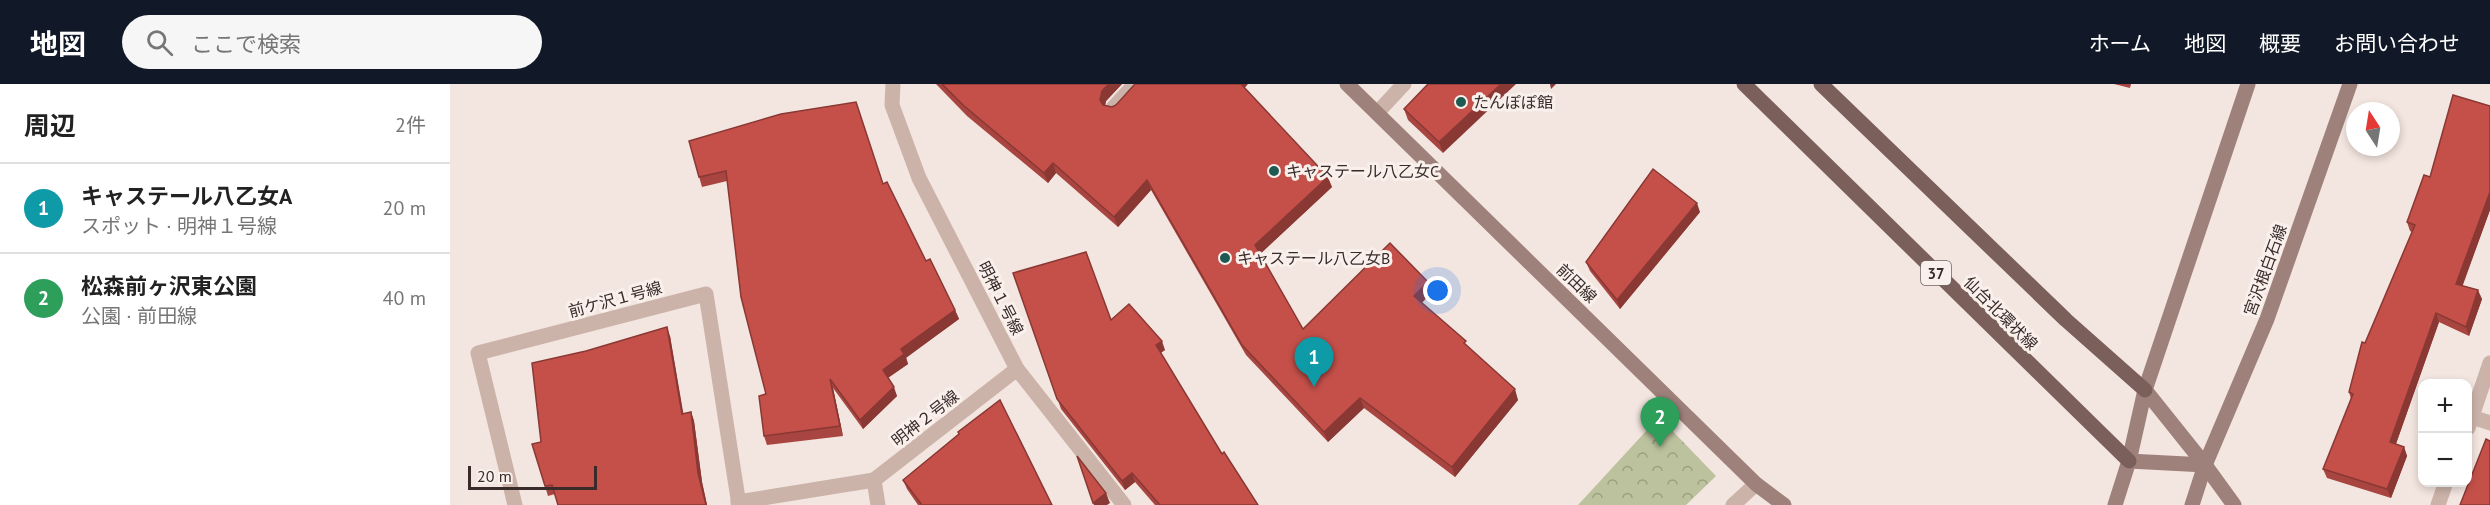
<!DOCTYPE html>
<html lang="ja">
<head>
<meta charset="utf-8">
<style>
	:root { --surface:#fff; --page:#f6f6f6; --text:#222; --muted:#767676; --line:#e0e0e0; --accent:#111827 }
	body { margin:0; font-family:"PT Sans","Noto Sans JP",sans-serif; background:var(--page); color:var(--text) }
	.controls { position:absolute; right:18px; bottom:18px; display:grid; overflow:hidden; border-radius:12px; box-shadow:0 3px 9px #0003 }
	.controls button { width:54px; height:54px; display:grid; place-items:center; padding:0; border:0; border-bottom:2px solid var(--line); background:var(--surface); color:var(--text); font:30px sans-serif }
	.compass { position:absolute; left:1896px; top:18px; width:54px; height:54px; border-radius:50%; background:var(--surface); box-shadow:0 3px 9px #0003; rotate:348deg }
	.scale { position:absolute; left:18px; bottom:15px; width:129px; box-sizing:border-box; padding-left:6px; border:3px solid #382b2a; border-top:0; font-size:16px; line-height:21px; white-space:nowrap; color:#382b2a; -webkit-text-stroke:4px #faf0eb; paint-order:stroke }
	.you { position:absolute; left:988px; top:207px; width:21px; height:21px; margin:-15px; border:4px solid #fff; border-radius:50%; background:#1a73e8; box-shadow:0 0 0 9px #1a73e833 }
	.badge { display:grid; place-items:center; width:39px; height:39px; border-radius:50%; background:var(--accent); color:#fff; font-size:20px; font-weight:700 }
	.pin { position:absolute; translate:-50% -50px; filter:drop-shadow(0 2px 3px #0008) }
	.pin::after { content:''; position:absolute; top:32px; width:21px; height:18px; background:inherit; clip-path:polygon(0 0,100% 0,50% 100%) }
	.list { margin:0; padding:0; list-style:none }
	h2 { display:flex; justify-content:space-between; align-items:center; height:78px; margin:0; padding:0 24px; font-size:26px }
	h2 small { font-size:20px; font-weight:400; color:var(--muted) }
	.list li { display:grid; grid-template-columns:39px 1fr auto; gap:18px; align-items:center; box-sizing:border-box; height:90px; padding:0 24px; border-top:2px solid var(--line) }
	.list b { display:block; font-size:22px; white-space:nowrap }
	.list p { margin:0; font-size:20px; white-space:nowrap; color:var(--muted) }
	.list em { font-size:20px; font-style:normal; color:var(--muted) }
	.icon { flex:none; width:33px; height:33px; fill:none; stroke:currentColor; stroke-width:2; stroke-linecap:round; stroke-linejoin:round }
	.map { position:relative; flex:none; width:2040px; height:421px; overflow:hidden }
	header { display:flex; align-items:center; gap:36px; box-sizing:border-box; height:84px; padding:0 30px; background:var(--accent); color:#fff }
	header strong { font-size:28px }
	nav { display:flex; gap:33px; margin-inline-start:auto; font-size:21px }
	.search { width:420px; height:54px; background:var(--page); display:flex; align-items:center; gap:15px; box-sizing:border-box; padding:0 21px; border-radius:33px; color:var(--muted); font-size:22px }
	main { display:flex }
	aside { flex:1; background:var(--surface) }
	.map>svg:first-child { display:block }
	.park { fill:url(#park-crowns) }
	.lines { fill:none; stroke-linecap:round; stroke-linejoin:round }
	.street { stroke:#cbb3aa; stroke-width:15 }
	.secondary { stroke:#9f817b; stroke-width:15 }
	.primary { stroke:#7a5f5b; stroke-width:15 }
	.wall { fill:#a94540 }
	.shaded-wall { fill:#8a3834 }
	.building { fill:#c5504a; stroke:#8a3834; stroke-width:1.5 }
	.poi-dot { fill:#1f5a52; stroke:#faf0eb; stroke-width:2 }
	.labels { text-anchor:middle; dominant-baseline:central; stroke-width:6; stroke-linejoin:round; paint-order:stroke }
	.shield { fill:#faf0eb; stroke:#726664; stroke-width:1.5 }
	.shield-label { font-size:15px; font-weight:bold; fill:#382b2a }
	.poi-label { font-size:16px; fill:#382b2a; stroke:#faf0eb; text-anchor:start }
	.street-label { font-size:16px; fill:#382b2a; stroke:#faf0eb }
</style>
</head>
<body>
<header>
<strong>地図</strong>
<div class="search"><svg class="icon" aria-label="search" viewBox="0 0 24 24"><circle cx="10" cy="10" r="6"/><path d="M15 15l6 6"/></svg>ここで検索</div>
<nav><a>ホーム</a><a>地図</a><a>概要</a><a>お問い合わせ</a></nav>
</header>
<main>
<aside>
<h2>周辺<small>2件</small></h2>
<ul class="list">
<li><span class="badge" style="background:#0f9aa8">1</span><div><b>キャステール八乙女A</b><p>スポット · 明神１号線</p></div><em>20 m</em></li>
<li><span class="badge" style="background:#2e9e5b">2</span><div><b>松森前ヶ沢東公園</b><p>公園 · 前田線</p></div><em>40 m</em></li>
</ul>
</aside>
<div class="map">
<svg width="2040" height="421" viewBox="0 0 2040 421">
	<defs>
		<pattern id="park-crowns" width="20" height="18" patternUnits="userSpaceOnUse" patternTransform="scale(1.5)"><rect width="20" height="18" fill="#bdc29e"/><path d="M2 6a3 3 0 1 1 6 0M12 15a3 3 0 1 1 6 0" fill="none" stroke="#9b9e81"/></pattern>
	</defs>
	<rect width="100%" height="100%" fill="#f3e5df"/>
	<path class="park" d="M1209 333 1266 392 1236 421H1128Z"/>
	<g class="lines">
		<g class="street">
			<path d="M443 0 442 21 469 94 567 285 674 421"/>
			<path d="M663 24 685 0"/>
			<path d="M927 29 954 0"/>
			<path d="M2022 333 2040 339"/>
			<path d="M2018 344 2040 279"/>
			<path d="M288 418 424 396"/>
			<path d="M65 421 28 269 256 210 289 421"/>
			<path d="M428 421 424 396 567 285"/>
			<path d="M1283 421 1306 400"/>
			<path d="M1988 421 1996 398"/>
		</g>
		<g class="secondary">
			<path d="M897 0 1306 400 1334 421"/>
			<path d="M1695 306 1755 381 1784 421"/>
			<path d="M1679 377 1755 381"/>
			<path d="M1665 421 1679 377 1695 306 1798 0"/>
			<path d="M1742 421 1755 381 1817 235 1900 0"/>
		</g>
		<g class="primary">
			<path d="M1294 0 1679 377"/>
			<path d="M1371 0 1616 236 1695 306"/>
		</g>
	</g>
	<g class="wall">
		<path d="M486 0H672L656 17 655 22 662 23 795 4 882 103 810 170 853 245 978 198 982 208 972 219 1018 263 1068 316 1005 393 914 324 878 358 796 271 701 106 668 143 606 89 598 99 517 32Z"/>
		<path d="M978 0 993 69 958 36 954 25Z"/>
		<path d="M1664 0H1681L1680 4Z"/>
		<path d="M2040 22V126L2012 202 2032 215 2019 252 1989 238 1946 360 1954 363 1957 372 1941 414 1877 394 1873 385 1901 315 1899 308 1915 259 1962 148 1960 147 1957 138 1980 93Z"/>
		<path d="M239 57 433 100 476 177 505 226 509 235 456 273 458 280 438 294 447 312 413 345 383 304 393 352 317 361 314 352 316 310 277 97 252 103Z"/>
		<path d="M1250 128 1170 225 1140 187 1136 178Z"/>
		<path d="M563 189 661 236 715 266 710 269 772 370 808 421H705L685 398 675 406 611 325Z"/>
		<path d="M220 252 233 330 241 328 244 337 252 398 257 421H108L105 410 98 412 95 402 91 358Z"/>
		<path d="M508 348 602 421H468L457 405 453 396 509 351Z"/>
	</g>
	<g class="shaded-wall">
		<path d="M659 0H672L656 17 654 26 650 16 652 7Z"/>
		<path d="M790 0H798L792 7Z"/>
		<path d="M1051 0H1066L993 69 989 58Z"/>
		<path d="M1100 0H1106L1101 5Z"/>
		<path d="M603 79 606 89 598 99 594 89Z"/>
		<path d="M878 93 882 103 809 171 805 161Z"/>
		<path d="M697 96 701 106 668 143 664 133Z"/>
		<path d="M2040 108V126L2010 209 2006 200Z"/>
		<path d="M1247 119 1250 128 1170 225 1167 216Z"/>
		<path d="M978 198 982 208 968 222 964 212Z"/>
		<path d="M2028 206 2032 215 2019 252 2016 243Z"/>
		<path d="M505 226 509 235 456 274 458 280 436 295 433 286 451 265Z"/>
		<path d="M1986 229 1989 238 1943 368 1940 358Z"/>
		<path d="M217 243 220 252 235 339 232 330Z"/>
		<path d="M712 257 715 266 709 270 706 261Z"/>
		<path d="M380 295 383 304 393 352 390 342Z"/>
		<path d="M444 303 447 312 413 345 410 336Z"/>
		<path d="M1065 305 1068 316 1005 393 1002 383Z"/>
		<path d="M910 314 914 324 878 358 874 348Z"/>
		<path d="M241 328 244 337 252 398 257 421H256L248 389Z"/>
		<path d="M1954 363 1957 372 1941 414 1937 405Z"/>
		<path d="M682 389 685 398 675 406 672 397Z"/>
		<path d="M656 409 660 419 657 421H644L643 419Z"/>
	</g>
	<g class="building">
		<path d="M492 0H659L652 7 650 16 653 21 662 23 666 21 685 0H791L878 93 805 161 853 245 940 159 978 198 964 212 1016 257 1014 259 1065 305 1002 383 910 314 874 348 792 261 697 96 664 133 603 79 594 89 513 21Z"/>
		<path d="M978 0H1051L989 58 954 25Z"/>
		<path d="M2003 11 2040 22V108L2006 200 2028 206 2016 243 1986 229 1940 358 1954 363 1937 405 1873 385 1903 310 1899 308 1912 258 1915 259 1965 141 1957 138 1974 91 1980 93Z"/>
		<path d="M406 18 433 100 437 98 476 177 480 175 505 226 451 265 454 270 433 286 444 303 410 336 380 295 390 342 314 352 309 312 316 310 291 213 276 87 249 93 239 57 331 30Z"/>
		<path d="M1203 85 1247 119 1167 216 1136 178Z"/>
		<path d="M636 168 661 236 679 220 712 257 706 261 772 370 774 368 808 421H710L682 389 672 397 607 315 563 189Z"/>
		<path d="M217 243 232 330 241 328 248 389 256 421H108L102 401 95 402 82 360 91 358 82 279 136 267Z"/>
		<path d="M550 316 602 421H472L453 396 509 350 508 348Z"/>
		<path d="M2036 355 2040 357V421H2010Z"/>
		<path d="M627 372 656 409 643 419Z"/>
	</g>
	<g class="poi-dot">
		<circle cx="1011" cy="18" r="6"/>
		<circle cx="824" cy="87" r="6"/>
		<circle cx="775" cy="174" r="6"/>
	</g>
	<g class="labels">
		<rect class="shield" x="1471" y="177" width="30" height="24" rx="4.5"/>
		<g class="shield-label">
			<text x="1486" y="189">37</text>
		</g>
		<g class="poi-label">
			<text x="1023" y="18">たんぽぽ館</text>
			<text x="836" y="87">キャステール八乙女C</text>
			<text x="787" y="174">キャステール八乙女B</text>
		</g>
		<g class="street-label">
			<text transform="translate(1815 186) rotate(-70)">宮沢根白石線</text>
			<text transform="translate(1127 199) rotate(44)">前田線</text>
			<text transform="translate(551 214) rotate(63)">明神１号線</text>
			<text transform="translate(165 215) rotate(-15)">前ケ沢１号線</text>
			<text transform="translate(1551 229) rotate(45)">仙台北環状線</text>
			<text transform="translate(475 334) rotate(-38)">明神２号線</text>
		</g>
	</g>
</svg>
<div class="controls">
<button>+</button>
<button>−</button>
</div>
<svg class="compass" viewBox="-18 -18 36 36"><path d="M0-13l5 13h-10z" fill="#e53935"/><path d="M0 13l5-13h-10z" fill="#767676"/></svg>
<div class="scale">20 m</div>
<div class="you"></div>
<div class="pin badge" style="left:864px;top:303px;background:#0f9aa8">1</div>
<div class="pin badge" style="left:1210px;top:363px;background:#2e9e5b">2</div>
</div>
</main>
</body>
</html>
